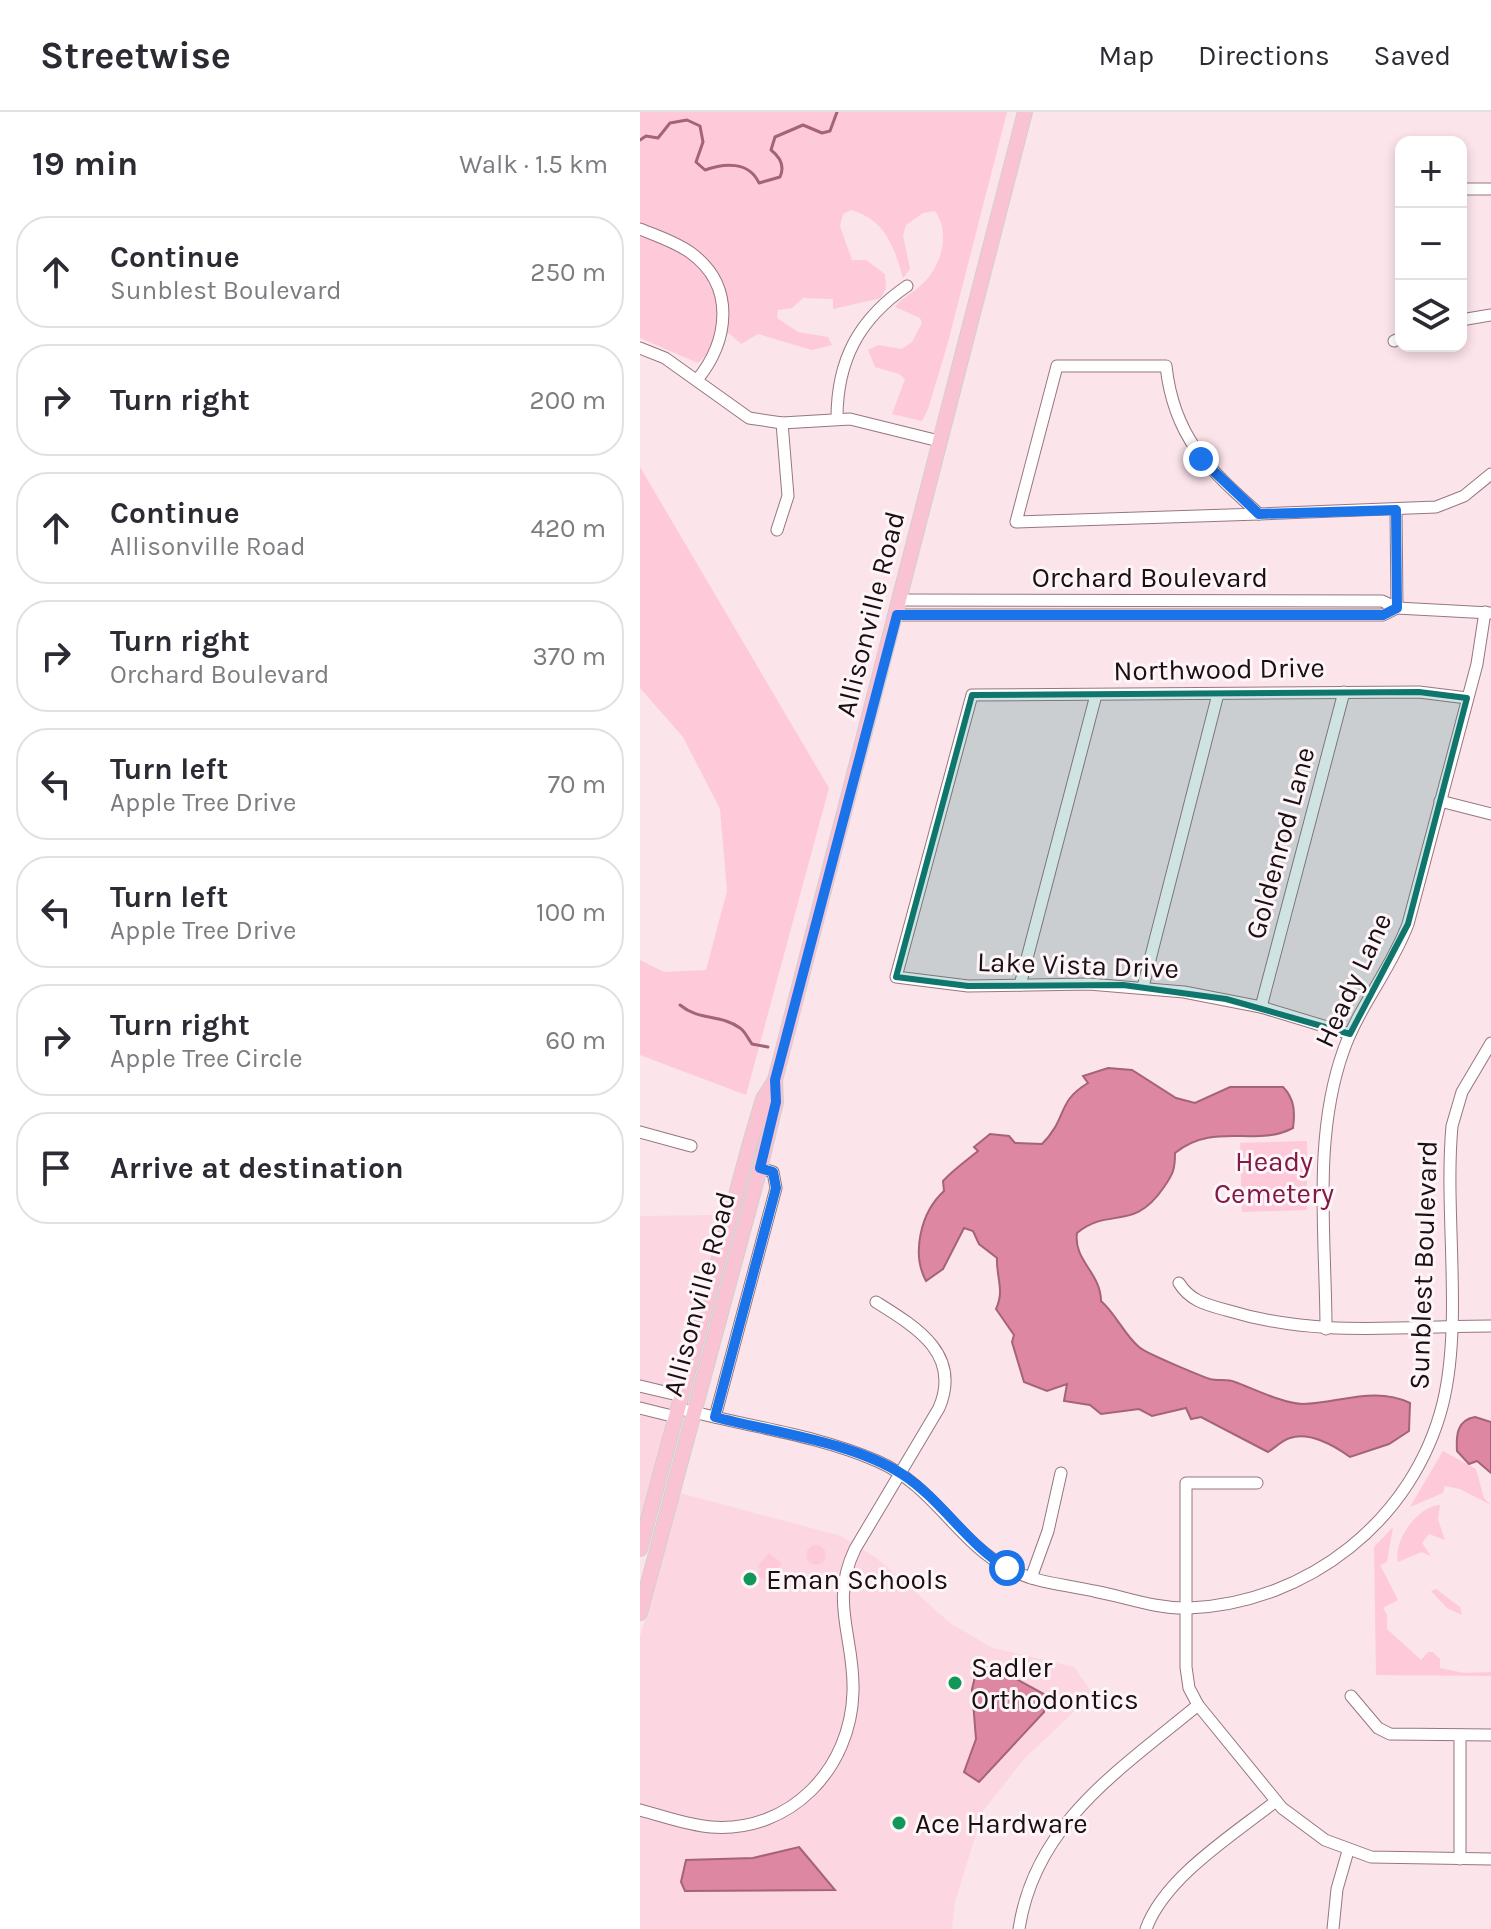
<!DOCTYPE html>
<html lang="en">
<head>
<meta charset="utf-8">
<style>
	:root { --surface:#fff; --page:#f7f7f7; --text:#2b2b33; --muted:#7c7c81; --line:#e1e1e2 }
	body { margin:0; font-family:Karla,sans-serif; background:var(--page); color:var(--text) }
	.controls { position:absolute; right:24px; top:24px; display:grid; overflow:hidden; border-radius:16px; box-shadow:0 4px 12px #0003 }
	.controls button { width:72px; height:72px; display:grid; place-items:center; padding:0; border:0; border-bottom:2px solid var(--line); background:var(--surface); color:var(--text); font:40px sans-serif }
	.stop { position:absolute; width:24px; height:24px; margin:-18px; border:6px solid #1a73e8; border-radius:50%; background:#fff }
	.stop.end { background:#1a73e8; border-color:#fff; box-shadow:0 2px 8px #0008 }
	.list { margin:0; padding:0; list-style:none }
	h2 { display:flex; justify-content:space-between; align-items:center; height:104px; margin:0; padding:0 32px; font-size:34px }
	h2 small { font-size:26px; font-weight:400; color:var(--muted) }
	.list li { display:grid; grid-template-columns:52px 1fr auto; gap:24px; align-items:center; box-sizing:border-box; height:112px; margin:0 16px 16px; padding:0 16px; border:2px solid var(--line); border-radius:32px }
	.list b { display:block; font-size:30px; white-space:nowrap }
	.list p { margin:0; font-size:26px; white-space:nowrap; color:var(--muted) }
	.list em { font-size:26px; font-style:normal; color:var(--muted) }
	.icon { flex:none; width:44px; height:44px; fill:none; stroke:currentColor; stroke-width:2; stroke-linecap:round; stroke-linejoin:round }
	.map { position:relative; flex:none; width:851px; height:1817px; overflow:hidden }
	header { display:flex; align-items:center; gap:48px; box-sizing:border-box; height:112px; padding:0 40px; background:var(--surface); border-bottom:2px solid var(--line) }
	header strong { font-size:38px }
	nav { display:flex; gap:44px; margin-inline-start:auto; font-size:28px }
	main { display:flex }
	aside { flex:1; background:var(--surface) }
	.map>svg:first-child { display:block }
	.built { fill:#fcd7e1 }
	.green { fill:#fecad9 }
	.water { fill:#de87a3; stroke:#a46378; stroke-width:2 }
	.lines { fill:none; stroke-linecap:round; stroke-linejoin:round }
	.stream { stroke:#a46378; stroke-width:3 }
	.minor-casing { stroke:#97767f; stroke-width:13 }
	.major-casing { stroke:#d1cfd0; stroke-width:16 }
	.minor { stroke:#fff; stroke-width:11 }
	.major { stroke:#fac3d4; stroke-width:14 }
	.route { stroke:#1a73e8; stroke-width:10 }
	.marked { fill:#0f766e; fill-opacity:0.2; stroke:#0f766e; stroke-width:6; stroke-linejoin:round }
	.poi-dot { fill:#119858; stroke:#fdf5f7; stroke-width:3 }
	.labels { text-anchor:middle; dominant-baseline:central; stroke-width:6; stroke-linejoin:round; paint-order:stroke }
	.street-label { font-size:28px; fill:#1b0f13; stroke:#fdf5f7 }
	.park-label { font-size:28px; fill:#811a47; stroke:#fdf5f7 }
	.poi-label { font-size:28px; fill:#1b0f13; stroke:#fdf5f7; text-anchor:start }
</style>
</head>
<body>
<header>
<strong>Streetwise</strong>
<nav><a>Map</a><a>Directions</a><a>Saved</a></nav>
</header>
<main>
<aside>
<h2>19 min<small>Walk · 1.5 km</small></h2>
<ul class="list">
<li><svg class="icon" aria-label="ahead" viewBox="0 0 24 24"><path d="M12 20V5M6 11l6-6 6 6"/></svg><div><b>Continue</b><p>Sunblest Boulevard</p></div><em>250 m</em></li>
<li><svg class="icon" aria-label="right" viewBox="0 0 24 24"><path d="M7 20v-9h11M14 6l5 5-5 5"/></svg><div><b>Turn right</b></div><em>200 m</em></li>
<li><svg class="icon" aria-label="ahead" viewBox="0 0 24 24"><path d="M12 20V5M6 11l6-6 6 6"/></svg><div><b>Continue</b><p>Allisonville Road</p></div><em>420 m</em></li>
<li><svg class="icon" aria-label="right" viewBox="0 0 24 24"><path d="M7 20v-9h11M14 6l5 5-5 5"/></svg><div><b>Turn right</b><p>Orchard Boulevard</p></div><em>370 m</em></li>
<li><svg class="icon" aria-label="left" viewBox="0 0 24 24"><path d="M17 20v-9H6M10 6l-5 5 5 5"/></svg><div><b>Turn left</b><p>Apple Tree Drive</p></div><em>70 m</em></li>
<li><svg class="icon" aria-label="left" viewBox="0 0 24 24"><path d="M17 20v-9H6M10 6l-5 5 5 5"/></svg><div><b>Turn left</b><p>Apple Tree Drive</p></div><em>100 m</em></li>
<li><svg class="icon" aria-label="right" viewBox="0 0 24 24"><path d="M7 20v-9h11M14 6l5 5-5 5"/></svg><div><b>Turn right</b><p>Apple Tree Circle</p></div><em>60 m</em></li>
<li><svg class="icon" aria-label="arrive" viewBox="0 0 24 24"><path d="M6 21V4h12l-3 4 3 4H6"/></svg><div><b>Arrive at destination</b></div></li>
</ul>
</aside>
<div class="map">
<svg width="851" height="1817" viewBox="0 0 851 1817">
	<rect width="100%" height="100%" fill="#fbe4ea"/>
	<g class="built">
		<path d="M72 1103 86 1107 0 1426V1104Z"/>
		<path d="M40 1381 201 1424 238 1447 310 1511 353 1536 434 1555 451 1579 442 1592 384 1647 343 1699 315 1790 312 1817H0V1525Z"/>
	</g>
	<g class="green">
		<path d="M0 0H367L307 234 288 297 282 309 252 302 265 267 259 262 235 255 228 238 238 233 262 237 272 230 282 211 280 206 255 195C263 185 270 183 279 175 300 158 312 123 295 99L283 101 266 113 263 123 270 157 263 166C254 135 246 108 211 98L203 102 200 114 212 148H226L245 162 246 176 241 186 193 197V187L163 186 152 196 138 198 137 206 158 220 188 225 192 233 172 238 118 222 101 232 89 221 58 251 0 226Z"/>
		<path d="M0 355 189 676 106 983 0 943V848L24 860 66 858 87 779 80 697 43 625 0 576Z"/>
		<path d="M667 1029V1098L602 1100 600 1031Z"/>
		<path d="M803 1339 836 1357 844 1386 851 1393 820 1377 805 1374 803 1381 770 1395Z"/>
		<path d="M800 1393 798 1407 805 1428 789 1422 782 1431 791 1444 782 1440 758 1450C753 1428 778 1394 800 1393Z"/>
		<path d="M753 1415 747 1450 740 1453 758 1488 743 1496 747 1503V1517L781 1548 788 1540H793L800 1547V1556L824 1561 851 1560V1564L736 1563 734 1435Z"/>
		<circle cx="176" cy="1443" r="10"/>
		<path d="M129 1441 142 1451 129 1470 116 1464 121 1458 117 1454Z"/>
		<path d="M796 1477 820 1495 822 1503 807 1496 791 1479Z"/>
	</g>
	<g class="water">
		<path d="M468 956 492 958 536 986 555 991 590 975H643C655 987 655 1001 653 1016 615 1036 574 1009 535 1041 535 1058 533 1062 524 1075 493 1121 470 1094 437 1121 433 1148 461 1161 461 1189 476 1202 483 1221 499 1235 505 1241 561 1264 570 1267 578 1269 588 1267 595 1270 612 1276 644 1292 663 1292 699 1291 735 1274 770 1291L769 1319 749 1332 710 1345C695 1334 669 1319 650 1326 642 1328 635 1336 628 1340L561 1305 551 1307 546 1296 512 1304 499 1297 461 1302 450 1293 424 1289 427 1272 407 1279 384 1270 372 1230 374 1223 356 1197C365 1178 356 1165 357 1146L339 1132 333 1119 324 1116 303 1157 286 1169C271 1141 281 1100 304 1079L303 1069C314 1057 326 1049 338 1039L334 1035 350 1022 369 1024 375 1031 402 1032C428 1006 416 990 448 971L443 964Z"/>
		<path d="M835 1305 851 1310V1361L837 1349 829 1352 817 1339C816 1323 817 1308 835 1305Z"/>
		<path d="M338 1553 358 1557 404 1582V1600L339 1670 324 1660 336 1627 332 1577Z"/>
		<path d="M159 1735 195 1778 45 1779 41 1770 46 1748 113 1746Z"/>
	</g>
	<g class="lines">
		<g class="stream">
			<path d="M0 28 6 24 18 26 30 11 47 8 60 14 63 30 56 50 65 58C84 51 109 49 119 71L140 65C145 54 140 45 131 38L135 25 163 13 182 21 190 19 197 0"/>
			<path d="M40 893C59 909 81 902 100 916 105 919 108 927 112 932L128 935"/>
		</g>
		<defs>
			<g id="minor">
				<path d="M821 77H851"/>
				<path d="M0 117C17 124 36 130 51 141 97 175 88 230 57 268"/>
				<path d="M821 208 851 203"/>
				<path d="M754 229 761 226"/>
				<path d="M0 236 25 246 109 306 142 311 210 307 299 329"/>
				<path d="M417 254H526C534 326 568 356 619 402L376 410Z"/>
				<path d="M197 306C197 248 219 207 267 174"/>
				<path d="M756 398 757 496"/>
				<path d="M619 402 796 395 824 384 851 362"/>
				<path d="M137 418 148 384 142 311"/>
				<path d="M262 488 742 489 757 496 850 501"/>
				<path d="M257 503H743L757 496"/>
				<path d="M800 689 851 702"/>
				<path d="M380 873 456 583"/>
				<path d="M503 875 578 582"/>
				<path d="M621 895 704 580"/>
				<path d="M710 922 621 895 544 880 449 872 328 874 256 865 332 583 779 580 827 586"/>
				<path d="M0 1020 51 1034"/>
				<path d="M539 1171C550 1189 567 1193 586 1198 677 1226 759 1214 851 1214"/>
				<path d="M686 1217C686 1126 672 1025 704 937 720 893 751 857 768 812L837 552 845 500"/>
				<path d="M0 1274 42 1284"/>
				<path d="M0 1296 36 1305"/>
				<path d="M38 1296C103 1314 175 1322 237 1349 293 1373 317 1429 367 1456 395 1471 423 1472 454 1479 486 1485 515 1497 549 1496 668 1491 774 1408 803 1291 823 1208 804 1101 812 1014L822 980 851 931"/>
				<path d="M75 1305 136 1076 133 1060 120 1056"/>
				<path d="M617 1371H546V1555L549 1576 558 1593 642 1696 685 1728 731 1745 851 1747"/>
				<path d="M391 1466 408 1419 421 1361"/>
				<path d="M711 1584 738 1616 750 1622 851 1623"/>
				<path d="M820 1623V1747"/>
				<path d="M0 1698C23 1704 47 1713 71 1715 151 1721 211 1656 213 1580 215 1526 189 1491 215 1437L299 1296C322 1242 276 1215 236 1190"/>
				<path d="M379 1817C395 1711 481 1657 558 1593"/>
				<path d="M506 1817C525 1765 593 1723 636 1689"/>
				<path d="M693 1817 697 1777 708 1739"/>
			</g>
			<g id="major">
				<path d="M0 1437 110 1031 123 987 135 968C221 646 299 322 385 0"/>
				<path d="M0 1501 120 1056 136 990 135 968"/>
			</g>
		</defs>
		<use href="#minor" class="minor-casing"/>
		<use href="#major" class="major-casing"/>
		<use href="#minor" class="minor"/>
		<use href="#major" class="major"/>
	</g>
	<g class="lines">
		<path class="route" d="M367 1456C326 1431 302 1388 262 1362 212 1330 132 1320 75 1305L136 1076 133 1060 120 1056 136 990 135 968 257 503H743L757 496 756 398 619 402 561 347"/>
	</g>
	<path class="marked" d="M779 580 827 586 768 812 710 922 586 887 483 873 328 874 256 865 332 583Z"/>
	<g class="poi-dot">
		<circle cx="110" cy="1467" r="8"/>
		<circle cx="315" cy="1571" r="8"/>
		<circle cx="259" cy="1711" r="8"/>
	</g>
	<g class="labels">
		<g class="street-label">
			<text x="510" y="465">Orchard Boulevard</text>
			<text transform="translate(230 502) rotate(-76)">Allisonville Road</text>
			<text transform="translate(579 557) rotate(-1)">Northwood Drive</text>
			<text transform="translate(640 731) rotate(-75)">Goldenrod Lane</text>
			<text transform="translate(438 853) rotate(2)">Lake Vista Drive</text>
			<text transform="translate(713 868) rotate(-65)">Heady Lane</text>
			<text transform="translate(783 1153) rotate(-88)">Sunblest Boulevard</text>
			<text transform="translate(59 1182) rotate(-75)">Allisonville Road</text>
		</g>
		<g class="park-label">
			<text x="634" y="1049">Heady<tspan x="634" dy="32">Cemetery</tspan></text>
		</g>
		<g class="poi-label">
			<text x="126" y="1467">Eman Schools</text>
			<text x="331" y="1555">Sadler<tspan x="331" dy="32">Orthodontics</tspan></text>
			<text x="275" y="1711">Ace Hardware</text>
		</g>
	</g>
</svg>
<div class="controls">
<button>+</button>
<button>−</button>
<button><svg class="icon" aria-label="layers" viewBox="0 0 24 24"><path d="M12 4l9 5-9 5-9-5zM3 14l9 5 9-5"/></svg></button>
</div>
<div class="stop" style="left:367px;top:1456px"></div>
<div class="stop end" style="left:561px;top:347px"></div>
</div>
</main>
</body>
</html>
